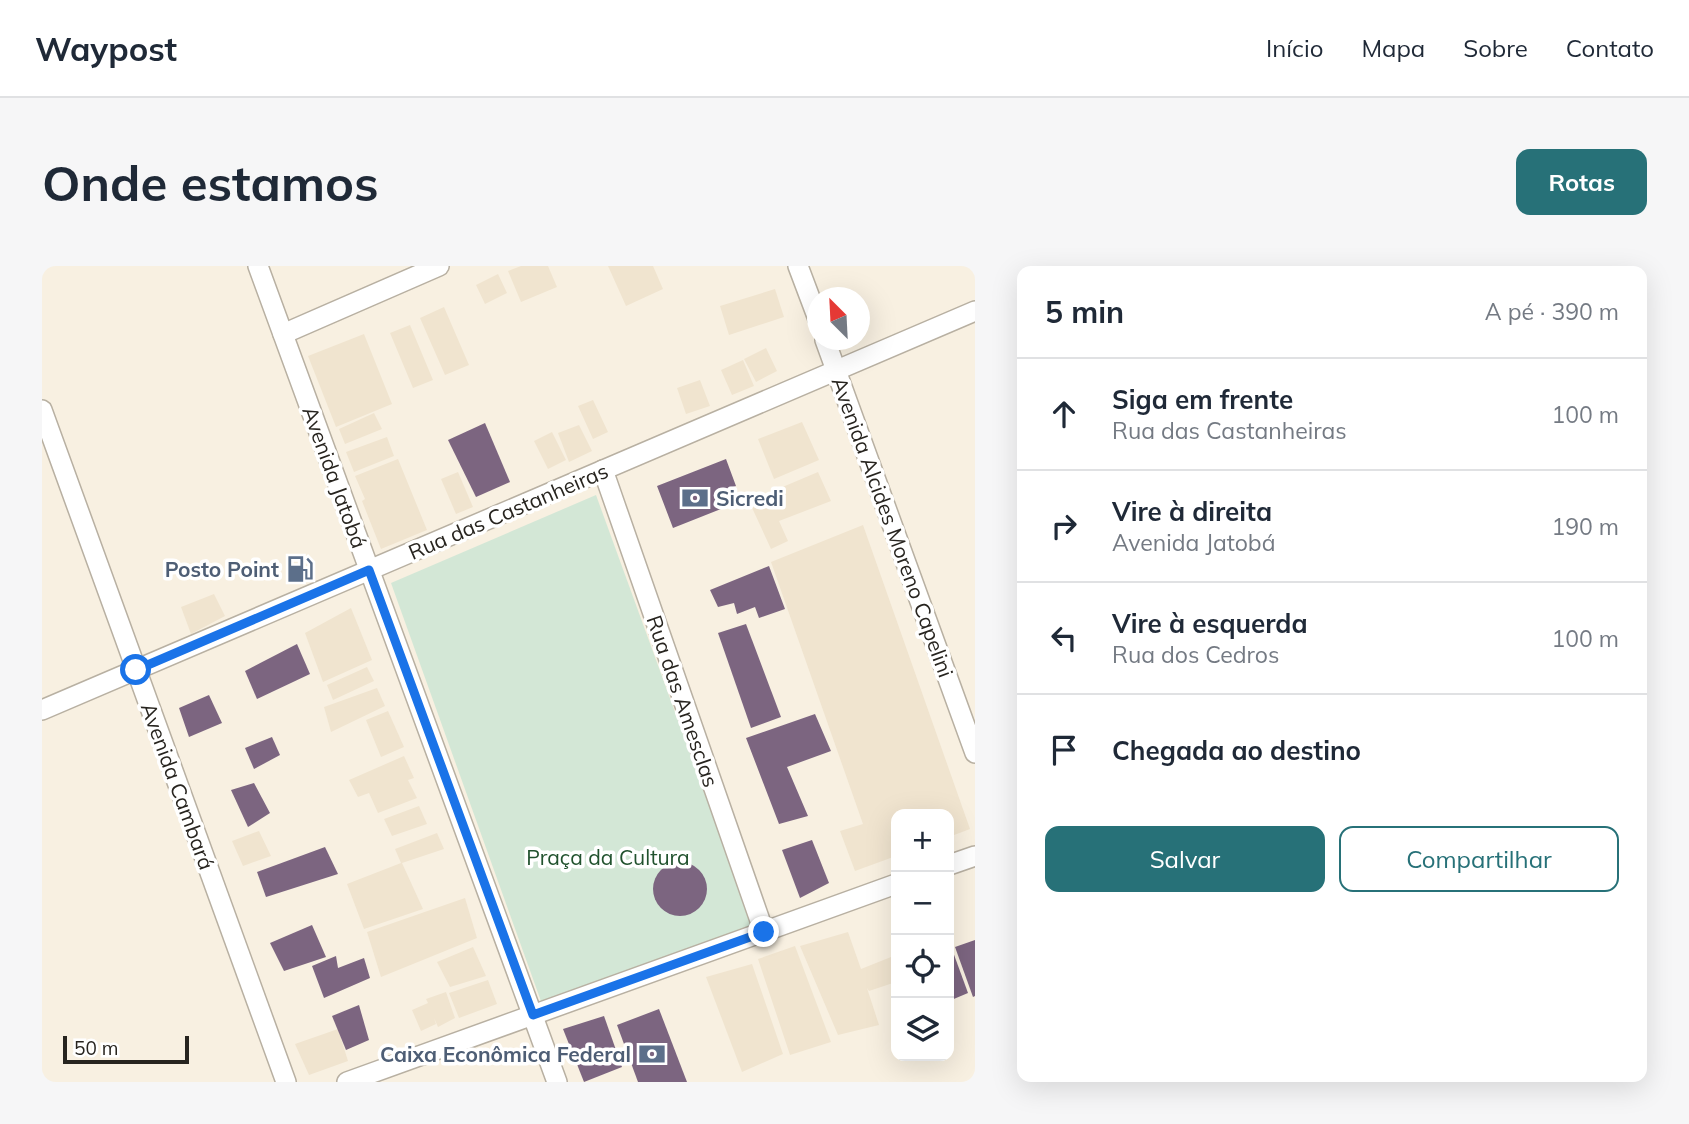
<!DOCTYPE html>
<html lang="pt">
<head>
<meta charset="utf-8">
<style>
	:root { --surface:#fff; --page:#f6f6f7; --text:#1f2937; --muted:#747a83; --line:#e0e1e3; --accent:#277178 }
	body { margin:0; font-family:Mulish,sans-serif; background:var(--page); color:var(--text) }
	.controls { position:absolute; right:21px; bottom:21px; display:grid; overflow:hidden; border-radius:14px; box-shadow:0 7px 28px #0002 }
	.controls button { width:63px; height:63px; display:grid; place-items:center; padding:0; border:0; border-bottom:2px solid var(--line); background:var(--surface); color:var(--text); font:35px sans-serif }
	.compass { position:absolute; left:765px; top:21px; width:63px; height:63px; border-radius:50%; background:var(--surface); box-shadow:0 7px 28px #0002; rotate:336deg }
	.scale { position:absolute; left:21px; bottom:18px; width:126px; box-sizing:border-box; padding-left:7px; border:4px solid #27241f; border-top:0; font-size:19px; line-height:24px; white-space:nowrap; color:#27241f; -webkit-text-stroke:5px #fff; paint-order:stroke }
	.stop { position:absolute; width:21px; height:21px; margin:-16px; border:5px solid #1a73e8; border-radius:50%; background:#fff }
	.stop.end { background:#1a73e8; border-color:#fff; box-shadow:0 2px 7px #0008 }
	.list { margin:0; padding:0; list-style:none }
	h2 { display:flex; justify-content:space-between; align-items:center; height:91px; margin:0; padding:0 28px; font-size:30px }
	h2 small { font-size:23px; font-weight:400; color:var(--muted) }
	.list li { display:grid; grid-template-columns:46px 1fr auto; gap:21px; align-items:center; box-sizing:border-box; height:112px; padding:0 28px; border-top:2px solid var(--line) }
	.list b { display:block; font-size:26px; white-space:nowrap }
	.list p { margin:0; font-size:23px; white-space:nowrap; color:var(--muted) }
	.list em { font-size:23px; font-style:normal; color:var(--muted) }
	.actions { display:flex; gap:14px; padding:21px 28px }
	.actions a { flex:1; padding:16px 0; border:2px solid var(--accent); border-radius:14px; text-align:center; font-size:24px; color:var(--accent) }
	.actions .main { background:var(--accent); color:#fff }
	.icon { flex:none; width:38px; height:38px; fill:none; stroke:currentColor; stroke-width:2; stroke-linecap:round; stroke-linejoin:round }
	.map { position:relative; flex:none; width:933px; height:816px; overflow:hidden; border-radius:14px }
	header { display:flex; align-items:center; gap:42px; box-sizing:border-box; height:98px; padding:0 35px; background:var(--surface); border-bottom:2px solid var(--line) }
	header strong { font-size:33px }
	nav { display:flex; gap:38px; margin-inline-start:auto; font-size:24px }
	.intro { display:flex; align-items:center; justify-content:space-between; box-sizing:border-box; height:168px; padding:0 42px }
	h1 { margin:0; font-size:49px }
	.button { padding:18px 32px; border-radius:14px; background:var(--accent); color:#fff; font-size:24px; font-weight:700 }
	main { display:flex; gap:42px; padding:0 42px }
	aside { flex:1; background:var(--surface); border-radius:14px; box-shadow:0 7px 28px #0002 }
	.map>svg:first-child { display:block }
	.built { fill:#f0e4cf }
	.green { fill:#d3e7d6 }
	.building { fill:#7c6580 }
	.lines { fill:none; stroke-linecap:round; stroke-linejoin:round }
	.street-casing { stroke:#b8b0a2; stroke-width:22 }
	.street { stroke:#fff; stroke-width:19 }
	.route { stroke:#1a73e8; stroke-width:9 }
	.labels { text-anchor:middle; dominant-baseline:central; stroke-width:7; stroke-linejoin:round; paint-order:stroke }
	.street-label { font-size:21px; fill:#27241f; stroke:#fff }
	.service-label { font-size:21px; font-weight:bold; fill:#4e5e75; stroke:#fff; text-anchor:end }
	.park-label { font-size:21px; fill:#21522e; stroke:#fff }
</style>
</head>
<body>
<header>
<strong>Waypost</strong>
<nav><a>Início</a><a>Mapa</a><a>Sobre</a><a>Contato</a></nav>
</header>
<div class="intro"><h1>Onde estamos</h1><a class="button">Rotas</a></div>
<main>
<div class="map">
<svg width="933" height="816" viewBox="0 0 933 816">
	<rect width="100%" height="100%" fill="#f8f0e1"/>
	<g class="built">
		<path d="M479 0H506L515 21 479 36 466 5Z"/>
		<path d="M566 0H611L621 23 584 40Z"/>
		<path d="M456 8 465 27 443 38 434 19Z"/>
		<path d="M733 23 742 51 687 69 678 40Z"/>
		<path d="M402 41 427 99 403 109 378 52Z"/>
		<path d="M368 59 391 114 371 122 348 67Z"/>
		<path d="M322 68 350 138 294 161 266 90Z"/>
		<path d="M724 82 735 105 714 116 702 93Z"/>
		<path d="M701 94 712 120 690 129 679 104Z"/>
		<path d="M658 114 668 140 644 148 635 122Z"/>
		<path d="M551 134 566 166 551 173 536 140Z"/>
		<path d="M332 147 340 163 303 178 297 163Z"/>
		<path d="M760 156 777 194 732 213 716 173Z"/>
		<path d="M537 159 550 185 527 196 516 167Z"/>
		<path d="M510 166 524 194 506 203 492 175Z"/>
		<path d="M345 171 352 190 312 206 304 186Z"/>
		<path d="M356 193 385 264 339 283 320 235 323 233 313 210Z"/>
		<path d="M416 206 431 241 414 248 399 213Z"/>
		<path d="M776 206 789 235 737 255 746 275 729 283 706 233 721 227 724 228Z"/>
		<path d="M821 259 928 563 907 571V548H854V590L813 605 798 565 821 558 729 296Z"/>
		<path d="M172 328 183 350 149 368 139 341Z"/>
		<path d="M309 342 330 394 281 416 263 367Z"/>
		<path d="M325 401 332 415 291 434 285 419Z"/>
		<path d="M335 422 343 440 289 466 282 441Z"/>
		<path d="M346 445 362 481 339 491 324 454Z"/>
		<path d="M362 490 372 512 366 514 375 532 336 547 327 527 316 531 307 514Z"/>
		<path d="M377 540 385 558 350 570 342 553Z"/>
		<path d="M217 565 229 590 201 600 190 575Z"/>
		<path d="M395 567 402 583 360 597 381 643 322 663 305 618 359 597 353 583Z"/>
		<path d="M423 632 435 672 339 711 325 666Z"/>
		<path d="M806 666 819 703 854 689V716L827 725 825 722 837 759 796 769 758 680Z"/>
		<path d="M753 680 789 776 748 789 716 693Z"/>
		<path d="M431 681 444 710 408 721 395 696Z"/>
		<path d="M710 698 741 788 700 806 664 711Z"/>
		<path d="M446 714 455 738 417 752 407 727Z"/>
		<path d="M404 726 413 752 396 761 392 752 394 758 379 765 370 744 386 737 384 733Z"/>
		<path d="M296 763 306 795 267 809 253 778Z"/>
	</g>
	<path class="green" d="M554 229 712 663 500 738 349 317Z"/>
	<g class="building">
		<path d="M443 157 468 216 434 231 406 174Z"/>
		<path d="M684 193 694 220 683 224 689 239 631 262 615 220Z"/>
		<path d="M727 300 743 343 717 352 713 341 695 348 692 337 676 341 668 324Z"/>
		<path d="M704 358 739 451 709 462 676 367Z"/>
		<path d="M255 378 268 408 215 433 203 405Z"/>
		<path d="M167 429 180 457 147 471 137 442Z"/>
		<path d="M773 448 789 485 745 501 766 550 737 558 704 472Z"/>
		<path d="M230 471 238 489 212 503 203 482Z"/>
		<path d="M212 517 228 547 206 561 189 524Z"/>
		<path d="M770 574 787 617 758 632 740 584Z"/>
		<path d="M283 581 296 608 224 631 215 606Z"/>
		<circle cx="638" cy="623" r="27"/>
		<path d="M270 659 284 691 242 705 228 677Z"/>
		<path d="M933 674V730L931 731 913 681Z"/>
		<path d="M907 675 926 727 907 735Z"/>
		<path d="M294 690 296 702 322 692 328 712 282 732 270 700Z"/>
		<path d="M317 739 327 774 304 784 290 750Z"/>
		<path d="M617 743 645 816H596L575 759Z"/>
		<path d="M562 750 580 801 542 816 521 763Z"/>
	</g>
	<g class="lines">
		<defs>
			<g id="street">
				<path d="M216 0 515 816"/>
				<path d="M756 0 776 53"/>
				<path d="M241 68 397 0"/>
				<path d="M783 74 933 487"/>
				<path d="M0 144 244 816"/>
				<path d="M561 204 722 666"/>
				<path d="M0 444 933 45"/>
				<path d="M907 599 933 590"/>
				<path d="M305 816 854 618"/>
			</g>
		</defs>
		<use href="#street" class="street-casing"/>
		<use href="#street" class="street"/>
	</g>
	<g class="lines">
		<path class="route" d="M94 404 327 304 491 749 722 666"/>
	</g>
	<defs>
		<symbol id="bank-bare" viewBox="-9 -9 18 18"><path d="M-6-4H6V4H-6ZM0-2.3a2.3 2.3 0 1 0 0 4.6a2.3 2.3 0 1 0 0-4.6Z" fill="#5c6f8a" stroke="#fff" stroke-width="2.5" paint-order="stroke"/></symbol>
		<symbol id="fuel-bare" viewBox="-9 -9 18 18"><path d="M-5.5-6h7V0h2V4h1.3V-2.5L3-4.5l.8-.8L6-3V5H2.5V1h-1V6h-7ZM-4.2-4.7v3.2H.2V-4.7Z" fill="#5c6f8a" stroke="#fff" stroke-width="2.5" paint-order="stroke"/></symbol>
	</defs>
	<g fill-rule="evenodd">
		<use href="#bank-bare" x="634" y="213" width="38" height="38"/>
		<use href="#fuel-bare" x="239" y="284" width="38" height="38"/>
		<use href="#bank-bare" x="591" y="769" width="38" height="38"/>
	</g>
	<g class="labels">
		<g class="street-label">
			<text transform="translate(293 211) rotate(70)">Avenida Jatobá</text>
			<text transform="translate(466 245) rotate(-23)">Rua das Castanheiras</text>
			<text transform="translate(851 261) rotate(70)">Avenida Alcides Moreno Capelini</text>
			<text transform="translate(641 435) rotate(71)">Rua das Amesclas</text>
			<text transform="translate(136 520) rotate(70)">Avenida Cambará</text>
		</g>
		<g class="service-label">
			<text x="674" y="232" text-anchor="start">Sicredi</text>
			<text x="237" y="303">Posto Point</text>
			<text x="589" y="788">Caixa Econômica Federal</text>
		</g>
		<g class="park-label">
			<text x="566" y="591">Praça da Cultura</text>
		</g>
	</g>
</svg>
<div class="controls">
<button>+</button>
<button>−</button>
<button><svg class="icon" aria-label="locate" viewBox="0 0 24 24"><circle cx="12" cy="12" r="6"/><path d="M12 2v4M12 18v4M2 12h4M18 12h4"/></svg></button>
<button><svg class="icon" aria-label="layers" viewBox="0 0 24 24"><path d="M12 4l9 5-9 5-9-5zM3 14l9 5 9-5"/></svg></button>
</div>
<svg class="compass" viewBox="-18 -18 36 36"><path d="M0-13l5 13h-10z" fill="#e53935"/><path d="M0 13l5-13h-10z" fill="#747a83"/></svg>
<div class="scale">50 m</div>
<div class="stop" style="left:94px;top:404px"></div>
<div class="stop end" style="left:722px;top:666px"></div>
</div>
<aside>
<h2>5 min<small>A pé · 390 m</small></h2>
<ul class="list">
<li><svg class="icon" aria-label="ahead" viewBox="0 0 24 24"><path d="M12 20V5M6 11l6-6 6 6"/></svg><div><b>Siga em frente</b><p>Rua das Castanheiras</p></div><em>100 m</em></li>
<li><svg class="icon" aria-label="right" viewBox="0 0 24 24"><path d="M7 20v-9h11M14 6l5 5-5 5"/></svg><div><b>Vire à direita</b><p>Avenida Jatobá</p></div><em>190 m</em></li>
<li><svg class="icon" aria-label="left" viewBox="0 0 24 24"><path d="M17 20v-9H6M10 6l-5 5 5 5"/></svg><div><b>Vire à esquerda</b><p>Rua dos Cedros</p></div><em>100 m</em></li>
<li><svg class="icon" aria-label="arrive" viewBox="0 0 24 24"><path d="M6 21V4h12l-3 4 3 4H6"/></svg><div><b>Chegada ao destino</b></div></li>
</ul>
<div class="actions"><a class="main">Salvar</a><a>Compartilhar</a></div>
</aside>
</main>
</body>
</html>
